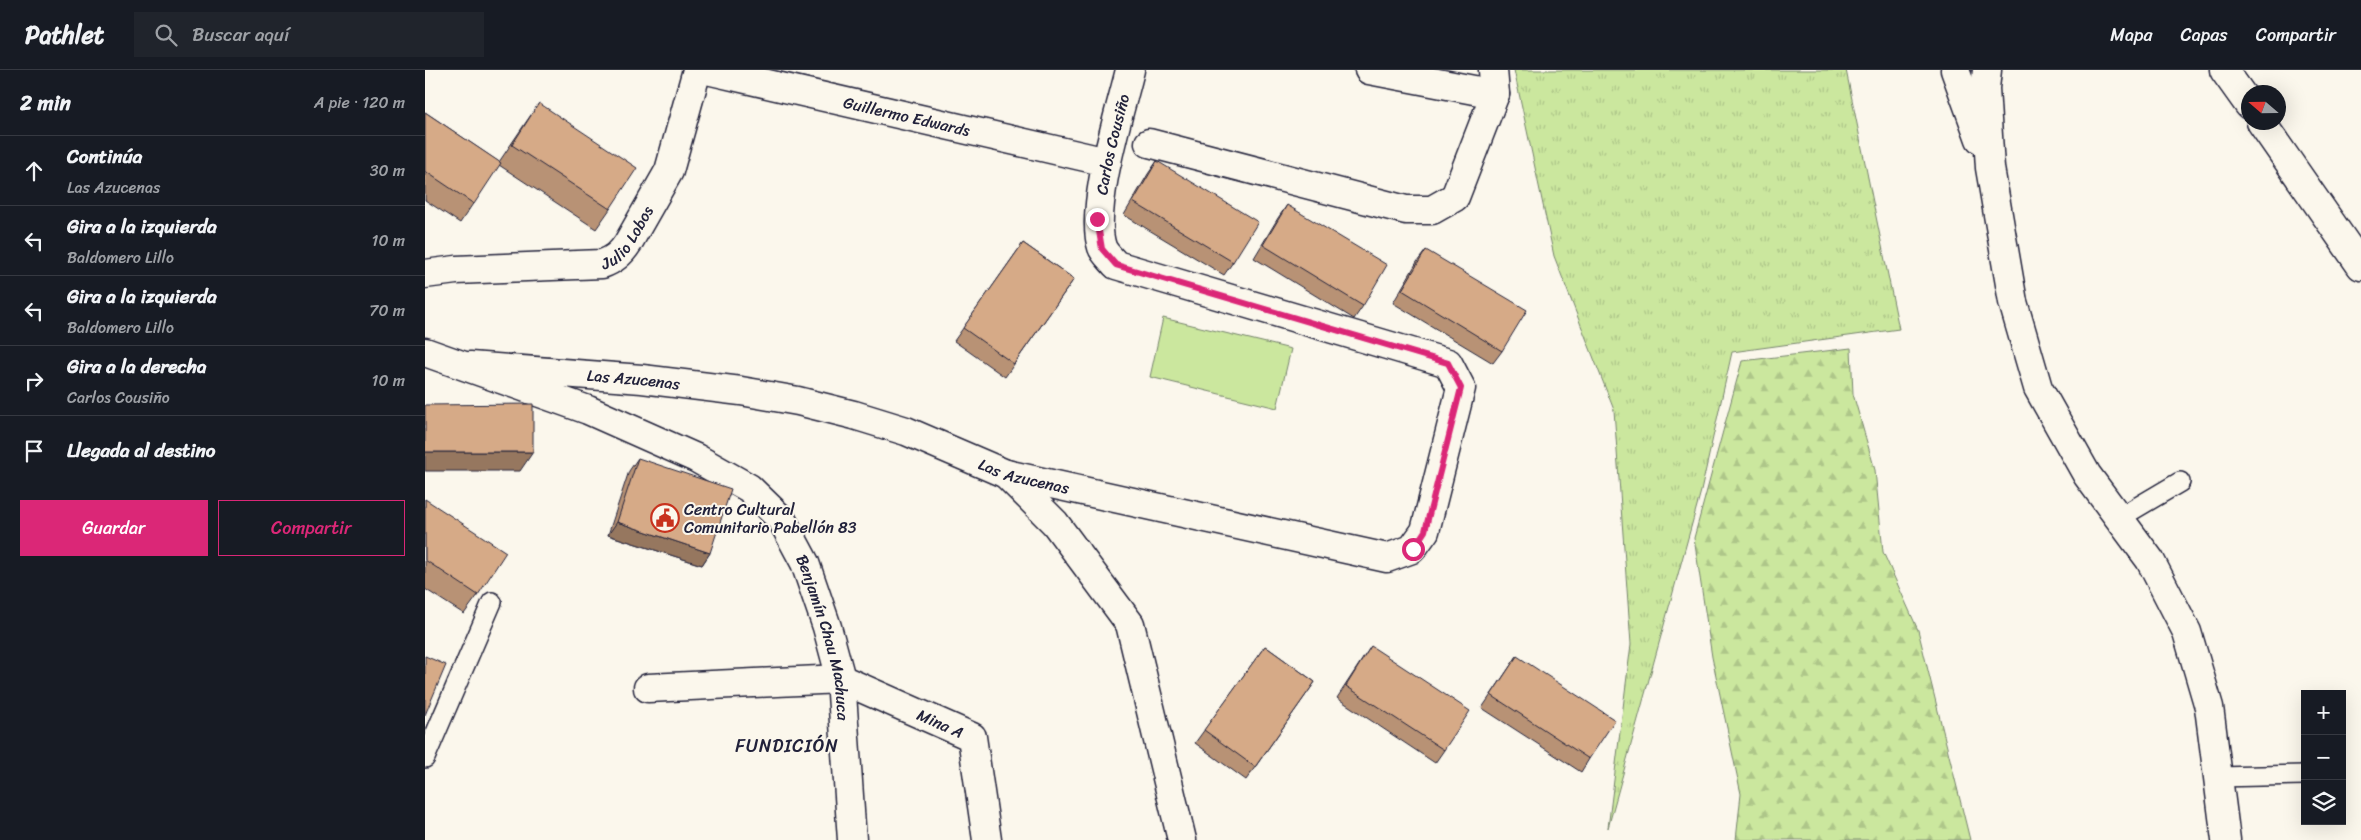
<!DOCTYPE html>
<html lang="es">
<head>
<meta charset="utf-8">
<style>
	:root { --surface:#171b24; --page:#20242c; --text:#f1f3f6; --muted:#9ea1a6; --line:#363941; --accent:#db2777 }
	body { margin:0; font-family:Sriracha,sans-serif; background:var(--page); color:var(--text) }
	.controls { position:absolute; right:15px; bottom:15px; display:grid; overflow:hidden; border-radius:0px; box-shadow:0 5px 20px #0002 }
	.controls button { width:45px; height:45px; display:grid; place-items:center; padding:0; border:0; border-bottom:1px solid var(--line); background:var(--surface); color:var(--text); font:25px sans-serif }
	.compass { position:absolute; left:1816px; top:15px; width:45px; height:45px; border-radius:50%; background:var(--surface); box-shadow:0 5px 20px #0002; rotate:290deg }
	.stop { position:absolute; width:15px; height:15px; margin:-11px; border:4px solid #db2777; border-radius:50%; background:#fff }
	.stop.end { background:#db2777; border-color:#fff; box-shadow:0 1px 5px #0008 }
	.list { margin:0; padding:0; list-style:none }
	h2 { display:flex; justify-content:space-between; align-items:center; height:65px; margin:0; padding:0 20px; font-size:21px }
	h2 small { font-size:16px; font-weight:400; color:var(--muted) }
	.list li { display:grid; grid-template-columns:32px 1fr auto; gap:15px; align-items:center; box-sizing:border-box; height:70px; padding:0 20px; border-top:1px solid var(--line) }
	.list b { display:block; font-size:19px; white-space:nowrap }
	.list p { margin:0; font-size:16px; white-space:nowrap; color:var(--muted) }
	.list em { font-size:16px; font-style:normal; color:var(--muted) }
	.actions { display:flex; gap:10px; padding:15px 20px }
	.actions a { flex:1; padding:11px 0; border:1px solid var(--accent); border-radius:0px; text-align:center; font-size:18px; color:var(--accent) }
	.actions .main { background:var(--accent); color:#fff }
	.icon { flex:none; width:28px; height:28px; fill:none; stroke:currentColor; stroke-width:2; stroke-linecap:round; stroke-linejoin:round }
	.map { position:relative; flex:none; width:1936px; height:770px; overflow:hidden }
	header { display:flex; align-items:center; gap:30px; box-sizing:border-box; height:70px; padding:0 25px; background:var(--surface); border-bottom:1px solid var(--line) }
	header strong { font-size:24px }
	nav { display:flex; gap:28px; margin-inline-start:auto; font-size:18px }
	.search { width:350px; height:45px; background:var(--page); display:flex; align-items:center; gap:12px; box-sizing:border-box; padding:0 18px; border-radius:0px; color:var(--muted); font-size:19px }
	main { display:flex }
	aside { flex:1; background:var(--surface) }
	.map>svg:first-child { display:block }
	.grass { fill:url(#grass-tufts); stroke:#76846c }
	.forest { fill:url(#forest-firs); stroke:#76846c }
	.pitch { fill:#cbe79e; stroke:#76846c }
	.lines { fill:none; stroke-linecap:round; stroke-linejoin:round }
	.lane-casing { stroke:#22223b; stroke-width:22 }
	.street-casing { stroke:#22223b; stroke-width:31 }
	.lane { stroke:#fbf7ec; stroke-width:19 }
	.street { stroke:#fbf7ec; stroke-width:28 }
	.wall { fill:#b89274; stroke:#22223b }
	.shaded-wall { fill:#96775e; stroke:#22223b }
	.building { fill:#d6aa87; stroke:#22223b }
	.route { stroke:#db2777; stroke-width:6 }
	.labels { text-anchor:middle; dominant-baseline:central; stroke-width:4; stroke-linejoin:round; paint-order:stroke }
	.street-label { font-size:16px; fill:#22223b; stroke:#fbf7ec }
	.poi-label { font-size:16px; fill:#22223b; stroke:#fbf7ec; text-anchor:start }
	.neighbourhood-label { font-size:18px; letter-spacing:1px; fill:#22223b; stroke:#fbf7ec }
</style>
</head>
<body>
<header>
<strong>Pathlet</strong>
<div class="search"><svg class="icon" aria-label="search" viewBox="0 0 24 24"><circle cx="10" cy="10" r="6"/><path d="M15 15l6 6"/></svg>Buscar aquí</div>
<nav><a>Mapa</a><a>Capas</a><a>Compartir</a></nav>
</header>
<main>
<aside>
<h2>2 min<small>A pie · 120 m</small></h2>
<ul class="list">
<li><svg class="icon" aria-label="ahead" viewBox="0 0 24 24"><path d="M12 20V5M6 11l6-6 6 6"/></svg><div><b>Continúa</b><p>Las Azucenas</p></div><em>30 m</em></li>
<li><svg class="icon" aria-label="left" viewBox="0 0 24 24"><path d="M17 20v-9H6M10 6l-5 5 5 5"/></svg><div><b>Gira a la izquierda</b><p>Baldomero Lillo</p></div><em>10 m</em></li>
<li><svg class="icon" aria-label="left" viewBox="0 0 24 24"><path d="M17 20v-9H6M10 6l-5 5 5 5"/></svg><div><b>Gira a la izquierda</b><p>Baldomero Lillo</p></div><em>70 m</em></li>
<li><svg class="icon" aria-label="right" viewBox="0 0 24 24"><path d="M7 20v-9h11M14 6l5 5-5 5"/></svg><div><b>Gira a la derecha</b><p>Carlos Cousiño</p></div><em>10 m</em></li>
<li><svg class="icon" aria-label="arrive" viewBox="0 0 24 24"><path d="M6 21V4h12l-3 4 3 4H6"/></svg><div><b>Llegada al destino</b></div></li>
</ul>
<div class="actions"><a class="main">Guardar</a><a>Compartir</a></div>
</aside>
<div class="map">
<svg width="1936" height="770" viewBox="0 0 1936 770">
	<defs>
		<pattern id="grass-tufts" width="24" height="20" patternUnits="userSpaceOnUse" patternTransform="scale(1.25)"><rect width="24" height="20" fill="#cbe79e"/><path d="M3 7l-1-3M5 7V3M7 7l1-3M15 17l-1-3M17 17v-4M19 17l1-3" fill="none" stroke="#aec689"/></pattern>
		<pattern id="forest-firs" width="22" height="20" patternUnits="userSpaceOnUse" patternTransform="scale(1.25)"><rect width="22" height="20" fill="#cbe79e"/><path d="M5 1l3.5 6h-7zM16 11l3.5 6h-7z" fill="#aec689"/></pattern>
	</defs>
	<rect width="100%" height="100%" fill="#fbf7ec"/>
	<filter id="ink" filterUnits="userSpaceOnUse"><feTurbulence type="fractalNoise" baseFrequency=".02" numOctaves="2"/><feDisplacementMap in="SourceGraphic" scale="10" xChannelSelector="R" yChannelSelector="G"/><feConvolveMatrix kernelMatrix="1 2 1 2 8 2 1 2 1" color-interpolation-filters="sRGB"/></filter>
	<g filter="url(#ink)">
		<path class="grass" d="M1089 0H1421L1474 259 1307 282 1276 421 1183 758 1206 574 1189 340 1129 186Z"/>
		<path class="forest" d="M1426 278 1428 324 1450 400 1458 482 1493 560 1545 770H1311L1316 724 1287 587 1269 468 1317 291Z"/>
		<path class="pitch" d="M738 248 866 279 852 338 725 307Z"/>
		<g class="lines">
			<defs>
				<g id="lane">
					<path d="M1694 448 1755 412"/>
					<path d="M0 688 67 532"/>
					<path d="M1793 707 1880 705"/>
				</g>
				<g id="street">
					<path id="s1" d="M282 0 682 92"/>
					<path d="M944 0 1070 24"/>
					<path d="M1530 0 1555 69"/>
					<path d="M1562 0 1560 18 1565 98 1588 232 1613 318 1662 405 1725 490 1762 562 1784 637 1801 770"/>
					<path d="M1799 0 1824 35"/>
					<path d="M1836 52 1936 196"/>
					<path d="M724 73 981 140H1007L1030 127 1070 24 1068 0"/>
					<path id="s2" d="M0 204 31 200 177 194C189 190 196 184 203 173L244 101 272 0"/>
					<path id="s3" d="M0 282 163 340 271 388 324 418 357 450 380 493 402 557 416 609 427 770"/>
					<path id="s4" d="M45 296 217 309 316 321 373 331 429 345 481 361 581 404 962 488 987 479 1000 461 1036 318 1023 293 691 195C687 190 679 183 677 177 664 138 695 42 705 0"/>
					<path d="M581 404 630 453 705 554 757 770"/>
					<path id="s5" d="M223 618 416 609 547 667 562 770"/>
				</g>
			</defs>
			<use href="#lane" class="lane-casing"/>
			<use href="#street" class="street-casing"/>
			<use href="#lane" class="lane"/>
			<use href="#street" class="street"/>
		</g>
		<g class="wall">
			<path d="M114 33 185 139 171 159 74 95 35 153 0 130V42L74 92Z"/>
			<path d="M732 91 808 192 799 205 699 145 723 104Z"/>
			<path d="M862 135 938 236 929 249 829 188 853 148Z"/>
			<path d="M598 173 649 209 580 307 529 271Z"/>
			<path d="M1001 180 1077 281 1068 293 968 233 992 192Z"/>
			<path d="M213 388 285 483 277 495 183 465 204 401Z"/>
			<path d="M0 429 53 525 39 544 0 519Z"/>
			<path d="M840 576 890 612 821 710 770 673Z"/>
			<path d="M946 576 1019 680 1010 693 912 628Z"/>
			<path d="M1092 586 1164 689 1156 702 1057 638Z"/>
		</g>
		<g class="shaded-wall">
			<path d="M0 382H108L95 401H0Z"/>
			<path d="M192 452 285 483 277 495 183 465Z"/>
		</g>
		<g class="building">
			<path d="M114 33 212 98 185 139 87 75Z"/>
			<path d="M0 42 76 93 49 134 0 101Z"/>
			<path d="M732 91 833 152 808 192 708 132Z"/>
			<path d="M862 135 962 195 938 236 838 175Z"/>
			<path d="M598 173 649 209 589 294 538 258Z"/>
			<path d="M1001 180 1102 240 1077 281 977 220Z"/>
			<path d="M108 334V382H0V335Z"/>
			<path d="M213 388 306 419 285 483 192 452Z"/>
			<path d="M0 429 81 482 53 525 0 490Z"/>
			<path d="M840 576 890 612 830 697 779 660Z"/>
			<path d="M946 576 1045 641 1019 680 921 616Z"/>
			<path d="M0 586 21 595 0 645Z"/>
			<path d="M1092 586 1190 650 1164 689 1066 625Z"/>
		</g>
	</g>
	<g class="lines" filter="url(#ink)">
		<path class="route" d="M672 149 677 179 691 195 1023 293 1036 318 1000 461 988 479"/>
	</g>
	<defs>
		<symbol id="civic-ring" viewBox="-11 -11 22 22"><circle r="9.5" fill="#fbf7ec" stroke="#c8321e" stroke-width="1.5"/><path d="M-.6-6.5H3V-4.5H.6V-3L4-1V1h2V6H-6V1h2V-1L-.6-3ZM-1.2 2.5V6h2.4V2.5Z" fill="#c8321e"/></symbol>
	</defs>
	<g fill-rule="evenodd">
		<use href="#civic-ring" x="224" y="432" width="32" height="32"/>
	</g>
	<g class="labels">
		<g class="street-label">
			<text stroke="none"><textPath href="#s1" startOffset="205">Guillermo Edwards</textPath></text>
			<text stroke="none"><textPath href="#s4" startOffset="1639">Carlos Cousiño</textPath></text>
			<text stroke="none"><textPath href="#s2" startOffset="215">Julio Lobos</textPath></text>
			<text stroke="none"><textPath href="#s4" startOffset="164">Las Azucenas</textPath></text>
			<text stroke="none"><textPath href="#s4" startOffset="569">Las Azucenas</textPath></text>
			<text stroke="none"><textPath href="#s3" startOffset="524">Benjamín Chau Machuca</textPath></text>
			<text stroke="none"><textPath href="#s5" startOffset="302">Mina A</textPath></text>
		</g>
		<g class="poi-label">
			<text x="259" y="439">Centro Cultural<tspan x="259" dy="18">Comunitario Pabellón 83</tspan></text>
		</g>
		<g class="neighbourhood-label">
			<text x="362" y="676">FUNDICIÓN</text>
		</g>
	</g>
</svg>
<div class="controls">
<button>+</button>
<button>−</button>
<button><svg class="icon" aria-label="layers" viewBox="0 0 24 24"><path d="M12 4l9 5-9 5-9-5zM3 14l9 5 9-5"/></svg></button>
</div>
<svg class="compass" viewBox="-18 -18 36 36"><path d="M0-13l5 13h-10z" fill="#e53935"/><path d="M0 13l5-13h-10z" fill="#9ea1a6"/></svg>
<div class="stop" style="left:988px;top:479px"></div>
<div class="stop end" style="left:672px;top:149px"></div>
</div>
</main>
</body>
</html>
